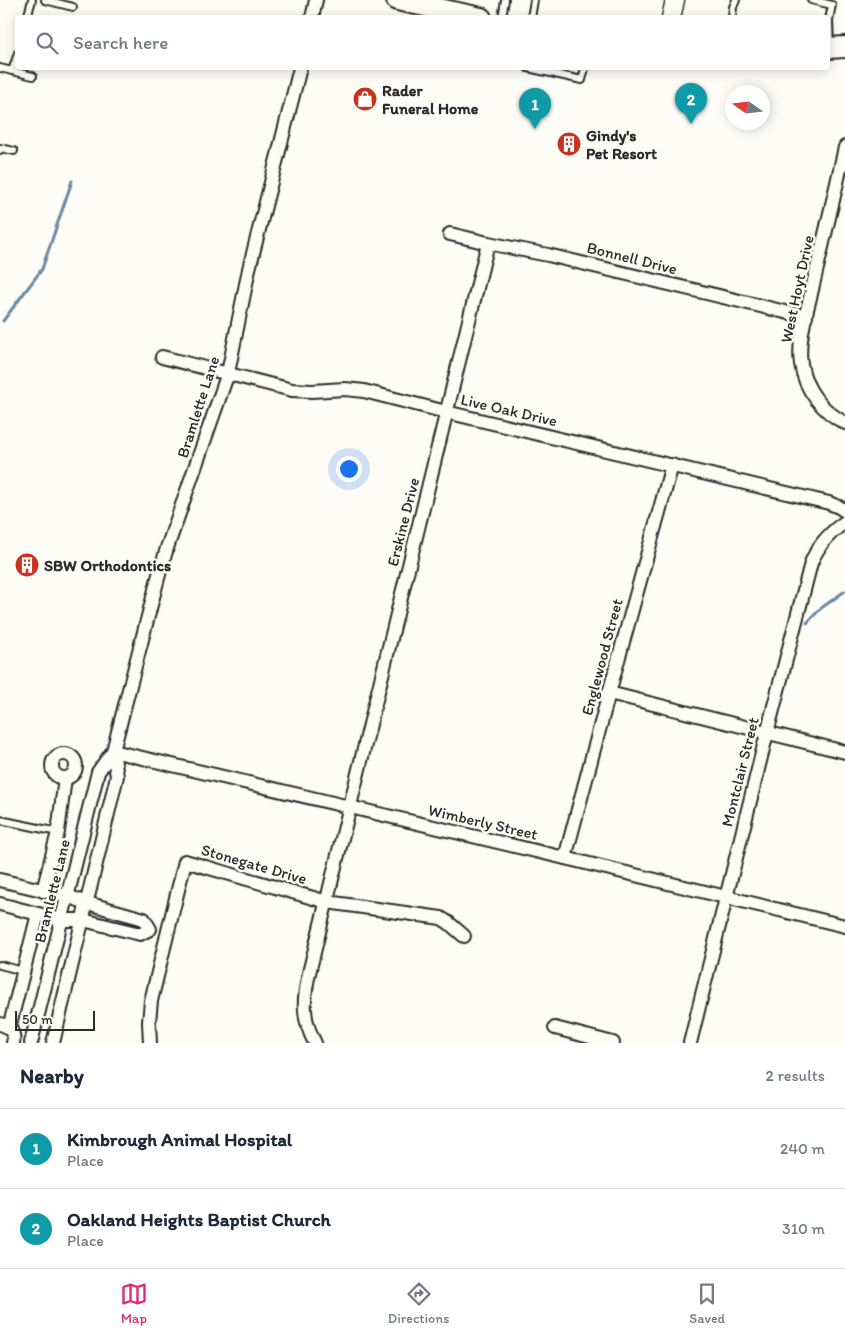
<!DOCTYPE html>
<html lang="en">
<head>
<meta charset="utf-8">
<style>
	:root { --surface:#fff; --page:#f2f2f3; --text:#1f2937; --muted:#747a83; --line:#e0e1e3; --accent:#db2777 }
	body { margin:0; font-family:Itim,sans-serif; background:var(--page); color:var(--text) }
	.compass { position:absolute; left:725px; top:85px; width:45px; height:45px; border-radius:50%; background:var(--surface); box-shadow:0 2px 12px #0003; rotate:284deg }
	.scale { position:absolute; left:15px; bottom:12px; width:80px; box-sizing:border-box; padding-left:5px; border:2px solid #2b2b2b; border-top:0; font-size:14px; line-height:18px; white-space:nowrap; color:#2b2b2b; -webkit-text-stroke:4px #fdfcf7; paint-order:stroke }
	.you { position:absolute; left:348px; top:468px; width:18px; height:18px; margin:-12px; border:4px solid #fff; border-radius:50%; background:#1a73e8; box-shadow:0 0 0 8px #1a73e833 }
	.badge { display:grid; place-items:center; width:32px; height:32px; border-radius:50%; background:var(--accent); color:#fff; font-size:16px; font-weight:700 }
	.pin { position:absolute; translate:-50% -41px; filter:drop-shadow(0 1px 2px #0008) }
	.pin::after { content:''; position:absolute; top:26px; width:18px; height:15px; background:inherit; clip-path:polygon(0 0,100% 0,50% 100%) }
	.list { margin:0; padding:0; list-style:none }
	h2 { display:flex; justify-content:space-between; align-items:center; height:65px; margin:0; padding:0 20px; font-size:21px }
	h2 small { font-size:16px; font-weight:400; color:var(--muted) }
	.list li { display:grid; grid-template-columns:32px 1fr auto; gap:15px; align-items:center; box-sizing:border-box; height:80px; padding:0 20px; border-top:1px solid var(--line) }
	.list b { display:block; font-size:19px; white-space:nowrap }
	.list p { margin:0; font-size:16px; white-space:nowrap; color:var(--muted) }
	.list em { font-size:16px; font-style:normal; color:var(--muted) }
	.icon { flex:none; width:28px; height:28px; fill:none; stroke:currentColor; stroke-width:2; stroke-linecap:round; stroke-linejoin:round }
	.map { position:relative; flex:none; width:845px; height:1043px; overflow:hidden }
	.search { position:absolute; background:var(--surface); box-shadow:0 2px 12px #0003; left:15px; right:15px; top:15px; height:55px; display:flex; align-items:center; gap:12px; box-sizing:border-box; padding:0 18px; border-radius:5px; color:var(--muted); font-size:19px }
	.sheet { height:225px; background:var(--surface) }
	nav { display:flex; justify-content:space-around; align-items:center; box-sizing:border-box; height:70px; border-top:1px solid var(--line); background:var(--surface); font-size:14px; color:var(--muted) }
	nav a { display:grid; justify-items:center; gap:2px }
	nav .on { color:var(--accent) }
	.map>svg:first-child { display:block }
	.lines { fill:none; stroke-linecap:round; stroke-linejoin:round }
	.stream { stroke:#6a89a2; stroke-width:3 }
	.lane-casing { stroke:#2b2b2b; stroke-width:10 }
	.street-casing { stroke:#2b2b2b; stroke-width:16 }
	.secondary-casing { stroke:#2b2b2b; stroke-width:21 }
	.primary-casing { stroke:#2b2b2b; stroke-width:24 }
	.lane { stroke:#fdfcf7; stroke-width:6 }
	.street { stroke:#fdfcf7; stroke-width:12 }
	.secondary { stroke:#fdfcf7; stroke-width:18 }
	.primary { stroke:#fdfcf7; stroke-width:20 }
	.labels { text-anchor:middle; dominant-baseline:central; stroke-width:5; stroke-linejoin:round; paint-order:stroke }
	.poi-label { font-size:16px; font-weight:bold; fill:#2b2b2b; stroke:#fdfcf7; text-anchor:start }
	.street-label { font-size:16px; fill:#2b2b2b; stroke:#fdfcf7 }
</style>
</head>
<body>
<div class="map">
<svg width="845" height="1043" viewBox="0 0 845 1043">
	<rect width="100%" height="100%" fill="#fdfcf7"/>
	<filter id="ink" filterUnits="userSpaceOnUse"><feTurbulence type="fractalNoise" baseFrequency=".02" numOctaves="2"/><feDisplacementMap in="SourceGraphic" scale="10" xChannelSelector="R" yChannelSelector="G"/><feConvolveMatrix kernelMatrix="1 2 1 2 8 2 1 2 1" color-interpolation-filters="sRGB"/></filter>
	<g filter="url(#ink)">
		<g class="lines">
			<g class="stream">
				<path d="M3 321 42 269 72 181"/>
				<path d="M807 623 820 609 845 591"/>
			</g>
			<defs>
				<g id="lane">
					<path d="M45 0 73 7"/>
					<path d="M811 0 832 5 829 20 830 46"/>
					<path d="M27 18 32 0"/>
					<path d="M502 18 505 0"/>
					<path d="M531 18 534 0"/>
					<path d="M732 18 733 7 736 0"/>
					<path d="M0 68 33 76"/>
					<path d="M528 68 582 80 585 68"/>
					<path d="M12 71 18 53"/>
					<path d="M0 150 1 148 14 151"/>
					<path d="M0 820 58 832"/>
					<path d="M0 965 23 971"/>
				</g>
				<g id="street">
					<path d="M312 18 316 0"/>
					<path d="M845 147C835 193 824 239 813 285 808 309 797 339 801 364 805 390 822 411 845 423"/>
					<path d="M450 234 488 243 548 255 806 317"/>
					<path d="M162 357 292 390 312 391 345 389 364 391 446 412 829 503 839 507 845 511"/>
					<path d="M609 693 845 752"/>
					<path d="M113 751 565 858 845 926"/>
					<circle cx="64" cy="766" r="12"/>
					<path d="M565 858 609 693 672 465"/>
					<path d="M0 880 67 896 87 903 144 919 150 929 140 934 83 920H61L0 904"/>
					<path d="M43 891 58 832 65 778"/>
					<path d="M0 1024C10 1026 15 1033 13 1043"/>
					<path d="M9 1028 38 914"/>
					<path d="M555 1028 613 1043"/>
					<path d="M31 1043 98 772 113 751 158 578 167 548 228 373 249 269 300 68"/>
					<path d="M53 1043 117 776 113 751"/>
					<path d="M150 1043 149 1022 151 1001 185 861 327 902 441 918 449 923 464 936"/>
					<path d="M315 1043C302 1019 303 1000 309 973L488 243"/>
					<path d="M690 1043 767 733 811 563C818 545 829 533 845 522"/>
				</g>
				<path id="secondary" d="M671 18 675 0"/>
				<g id="primary">
					<path d="M397 0 481 18"/>
					<path d="M828 48 845 47"/>
				</g>
			</defs>
			<use href="#lane" class="lane-casing"/>
			<use href="#street" class="street-casing"/>
			<use href="#secondary" class="secondary-casing"/>
			<use href="#primary" class="primary-casing"/>
			<use href="#lane" class="lane"/>
			<use href="#street" class="street"/>
			<use href="#secondary" class="secondary"/>
			<use href="#primary" class="primary"/>
		</g>
	</g>
	<defs>
		<symbol id="shop-disc" viewBox="-11 -11 22 22"><circle r="9.5" fill="#c8321e" stroke="#fdfcf7"/><path d="M-5-2.5h2.3a2.7 3.5 0 0 1 5.4 0H5L5.5 6h-11ZM-1.5-2.5h3a1.5 2.3 0 0 0-3 0Z" fill="#fff"/></symbol>
		<symbol id="building-disc" viewBox="-11 -11 22 22"><circle r="9.5" fill="#c8321e" stroke="#fdfcf7"/><path d="M-4-6H4V6H1V3H-1V6H-4ZM-2.5-4.3h1.7v1.8h-1.7ZM.8-4.3h1.7v1.8H.8ZM-2.5-1h1.7V.8h-1.7ZM.8-1h1.7V.8H.8Z" fill="#fff"/></symbol>
	</defs>
	<g fill-rule="evenodd">
		<use href="#shop-disc" x="351" y="85" width="28" height="28"/>
		<use href="#building-disc" x="555" y="130" width="28" height="28"/>
		<use href="#building-disc" x="13" y="551" width="28" height="28"/>
	</g>
	<g class="labels">
		<g class="poi-label">
			<text x="382" y="90">Rader<tspan x="382" dy="18">Funeral Home</tspan></text>
			<text x="586" y="135">Gindy's<tspan x="586" dy="18">Pet Resort</tspan></text>
			<text x="44" y="565">SBW Orthodontics</text>
		</g>
		<g class="street-label">
			<text transform="translate(632 258) rotate(14)">Bonnell Drive</text>
			<text transform="translate(797 289) rotate(-78)">West Hoyt Drive</text>
			<text transform="translate(198 407) rotate(-72)">Bramlette Lane</text>
			<text transform="translate(509 410) rotate(13)">Live Oak Drive</text>
			<text transform="translate(403 522) rotate(-76)">Erskine Drive</text>
			<text transform="translate(602 657) rotate(-75)">Englewood Street</text>
			<text transform="translate(740 772) rotate(-76)">Montclair Street</text>
			<text transform="translate(483 822) rotate(13)">Wimberly Street</text>
			<text transform="translate(254 864) rotate(16)">Stonegate Drive</text>
			<text transform="translate(52 891) rotate(-76)">Bramlette Lane</text>
		</g>
	</g>
</svg>
<svg class="compass" viewBox="-18 -18 36 36"><path d="M0-13l5 13h-10z" fill="#e53935"/><path d="M0 13l5-13h-10z" fill="#747a83"/></svg>
<div class="scale">50 m</div>
<div class="you"></div>
<div class="pin badge" style="left:535px;top:129px;background:#0f9aa8">1</div>
<div class="pin badge" style="left:691px;top:124px;background:#0f9aa8">2</div>
<div class="search"><svg class="icon" aria-label="search" viewBox="0 0 24 24"><circle cx="10" cy="10" r="6"/><path d="M15 15l6 6"/></svg>Search here</div>
</div>
<section class="sheet">
<h2>Nearby<small>2 results</small></h2>
<ul class="list">
<li><span class="badge" style="background:#0f9aa8">1</span><div><b>Kimbrough Animal Hospital</b><p>Place</p></div><em>240 m</em></li>
<li><span class="badge" style="background:#0f9aa8">2</span><div><b>Oakland Heights Baptist Church</b><p>Place</p></div><em>310 m</em></li>
</ul>
</section>
<nav>
<a class="on"><svg class="icon" aria-label="map" viewBox="0 0 24 24"><path d="M3 6l6-2 6 2 6-2v14l-6 2-6-2-6 2zM9 4v14M15 6v14"/></svg>Map</a>
<a><svg class="icon" aria-label="directions" viewBox="0 0 24 24"><path d="M12 3l9 9-9 9-9-9zM9 14v-3h6M13 9l2 2-2 2"/></svg>Directions</a>
<a><svg class="icon" aria-label="saved" viewBox="0 0 24 24"><path d="M7 4h10v16l-5-4-5 4z"/></svg>Saved</a>
</nav>
</body>
</html>
